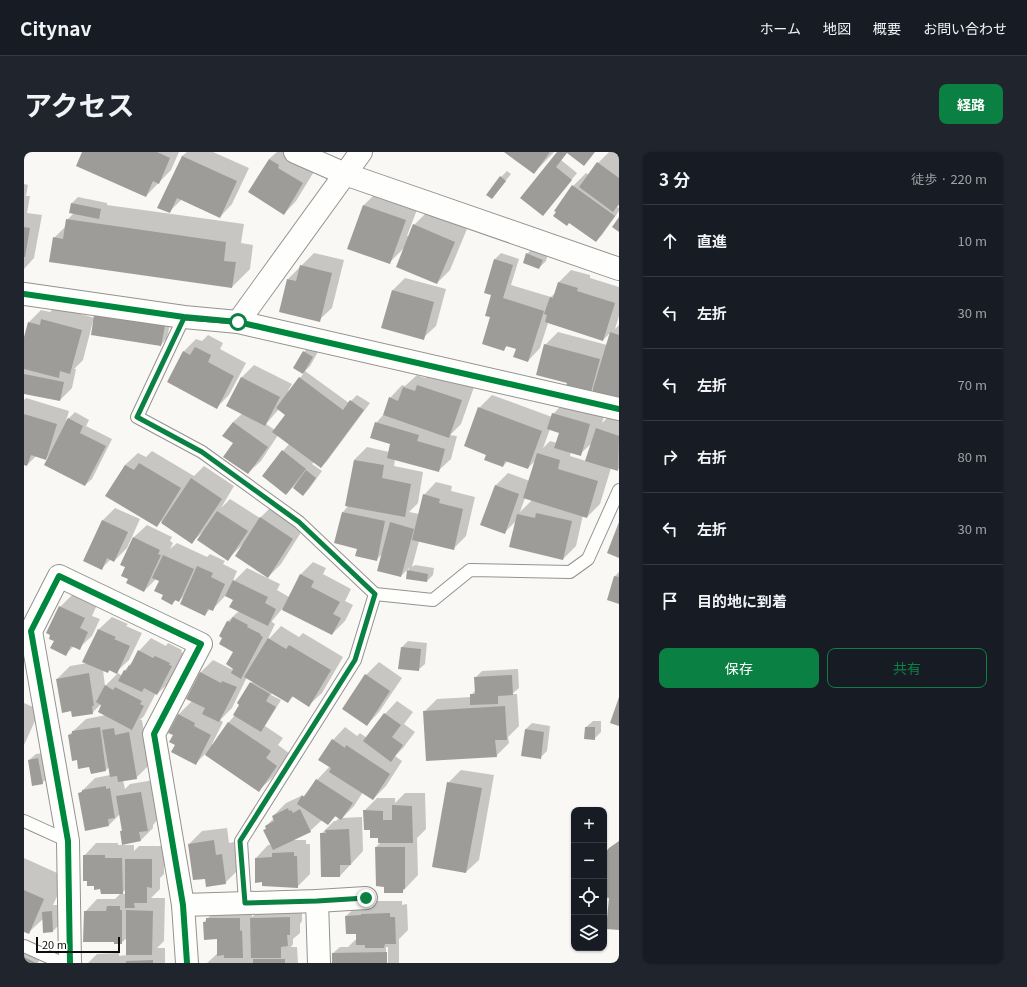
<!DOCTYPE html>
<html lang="ja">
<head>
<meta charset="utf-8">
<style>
	:root { --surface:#171b24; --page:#20242c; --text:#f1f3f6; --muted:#9ea1a6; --line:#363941; --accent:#0b8043 }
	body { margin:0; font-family:Georgia,"Noto Sans JP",serif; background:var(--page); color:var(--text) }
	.controls { position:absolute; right:12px; bottom:12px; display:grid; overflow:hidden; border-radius:8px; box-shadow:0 1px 3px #0004 }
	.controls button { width:36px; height:36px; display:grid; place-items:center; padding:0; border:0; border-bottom:1px solid var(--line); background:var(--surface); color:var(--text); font:20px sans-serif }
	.scale { position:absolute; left:12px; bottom:10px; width:84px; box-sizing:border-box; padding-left:4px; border:2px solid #0e0e0e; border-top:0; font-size:11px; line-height:14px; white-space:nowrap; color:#0e0e0e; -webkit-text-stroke:3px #fff; paint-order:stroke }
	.stop { position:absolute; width:12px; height:12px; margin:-9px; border:3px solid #0b8043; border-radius:50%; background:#fff }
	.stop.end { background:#0b8043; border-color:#fff; box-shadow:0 1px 4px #0008 }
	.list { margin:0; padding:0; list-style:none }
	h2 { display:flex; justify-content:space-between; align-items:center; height:52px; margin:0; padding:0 16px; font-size:17px }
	h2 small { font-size:13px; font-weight:400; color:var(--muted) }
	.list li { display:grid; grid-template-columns:26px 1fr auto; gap:12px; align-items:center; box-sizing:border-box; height:72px; padding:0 16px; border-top:1px solid var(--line) }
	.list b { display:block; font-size:15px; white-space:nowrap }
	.list em { font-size:13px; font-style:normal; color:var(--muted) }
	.actions { display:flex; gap:8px; padding:12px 16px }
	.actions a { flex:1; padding:9px 0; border:1px solid var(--accent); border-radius:8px; text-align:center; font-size:14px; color:var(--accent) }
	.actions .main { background:var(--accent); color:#fff }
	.icon { flex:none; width:22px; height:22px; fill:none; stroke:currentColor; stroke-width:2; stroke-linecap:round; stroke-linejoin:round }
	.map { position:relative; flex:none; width:595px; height:811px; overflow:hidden; border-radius:8px }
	header { display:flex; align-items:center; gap:24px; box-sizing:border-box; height:56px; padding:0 20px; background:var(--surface); border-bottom:1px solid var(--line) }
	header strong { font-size:19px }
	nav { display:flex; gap:22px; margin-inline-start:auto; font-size:14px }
	.intro { display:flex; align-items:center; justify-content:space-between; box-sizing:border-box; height:96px; padding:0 24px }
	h1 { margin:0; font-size:28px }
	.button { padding:10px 18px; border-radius:8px; background:var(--accent); color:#fff; font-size:14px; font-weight:700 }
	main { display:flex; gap:24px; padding:0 24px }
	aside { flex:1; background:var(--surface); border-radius:8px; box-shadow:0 1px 3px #0004 }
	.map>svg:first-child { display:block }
	.shadow { fill:#0003; fill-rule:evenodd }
	.building { fill:#9e9c99 }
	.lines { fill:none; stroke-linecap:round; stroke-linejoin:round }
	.service-casing { stroke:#949392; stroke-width:14 }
	.minor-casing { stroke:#949392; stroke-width:24 }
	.service { stroke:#fefefd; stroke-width:12 }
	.minor { stroke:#fefefd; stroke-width:22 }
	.cycleway-casing { stroke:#fff; stroke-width:8 }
	.cycleway { stroke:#00873e; stroke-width:6 }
	.route { stroke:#0b8043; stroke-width:5 }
</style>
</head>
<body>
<header>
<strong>Citynav</strong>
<nav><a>ホーム</a><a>地図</a><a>概要</a><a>お問い合わせ</a></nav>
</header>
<div class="intro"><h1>アクセス</h1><a class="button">経路</a></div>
<main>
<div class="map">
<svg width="595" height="811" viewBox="0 0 595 811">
	<rect width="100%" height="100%" fill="#faf8f4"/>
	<g class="shadow">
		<path d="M59 0H155L147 18 122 44Z"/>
		<path d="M163 0H189L225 16 208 52 196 65 158 47 145 60 158 4Z"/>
		<path d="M253 0H267L291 18 272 49 260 62 245 7Z"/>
		<path d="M481 0H530L510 21Z"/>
		<path d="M534 0H571H543L537 8 553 21 519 63Z"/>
		<path d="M585 0H589L595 5V53L593 55 595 56V59L578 83 572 89 549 34 562 21 565 23 574 11Z"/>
		<path d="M483 19 487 22 468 46 477 25Z"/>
		<path d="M0 32 4 33 2 44H6L3 61 18 63 10 106 0 117Z"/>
		<path d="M353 40 394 55 383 84H385L390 73 403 60 443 77 426 118 413 131 380 96 365 111 324 96 340 53Z"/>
		<path d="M54 45 83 51V53L220 72 217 91 229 93 226 117 208 135 30 86 42 74 43 68 50 61 48 51Z"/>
		<path d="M509 96 524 101 522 109 515 116 503 102Z"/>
		<path d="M290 101 320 108 308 156 295 168 264 127Z"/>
		<path d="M477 101 495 107 487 133 527 145 531 141 535 130 547 118 566 123V126L595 135V164L591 177 595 173V245L571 235 567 239 544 230 521 193 534 180 583 193 587 180 579 188 524 171 516 196 504 209 493 196 484 193 480 197 467 165 468 143 461 140 471 107Z"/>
		<path d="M381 126 422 137 412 174 399 186 369 138Z"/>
		<path d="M31 155 71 166V164L147 168 143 186 137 193 69 169 59 208 50 217H52L48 236 36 248 0 241V189L5 170 17 158 26 160Z"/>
		<path d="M184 183 199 191 196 197 222 211 205 243 193 255 144 230 160 199 172 187 178 189Z"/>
		<path d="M287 193 295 198 286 214 281 219 325 251 333 243 346 251 303 309 297 315 290 310 288 312 298 319 285 337 279 343 273 331 262 342 259 299 265 292 254 283 237 309 224 321 210 291 209 270 219 261 204 253 218 225 230 213 268 232 264 239 265 240 280 221 271 216 280 200ZM255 257 262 263 251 278 242 272Z"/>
		<path d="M406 221 450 235 437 272 426 283 433 284 427 307 414 319 371 307 370 314 399 320 394 351 385 360 395 362 400 343 412 330 428 334 427 339 451 345 442 384 429 397 395 389 388 415 391 413 410 416 409 423 403 429 383 426 385 416 377 424 359 401 353 407 334 396 319 360 325 353 330 308 343 295 365 300 368 291 352 271 360 262 366 246 378 233 381 234 393 223 401 226Z"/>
		<path d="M468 243 528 265 529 262 547 244 583 254 578 271 585 264 595 268V317L587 316 576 352 563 365 559 363 552 394 539 407 492 369 480 381 471 334 484 321 506 329 512 308 504 316 484 309 479 314 463 302 455 256ZM526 277 536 280 533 291 526 289 519 296ZM568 291 562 309 546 304 547 300 556 302ZM501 346 508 348 496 360Z"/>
		<path d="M2 246 45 259 42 269 51 260 65 268 62 274 88 287 68 327 61 333 26 302 22 307 13 303 3 313 0 312V248Z"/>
		<path d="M128 299 170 324 180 314 210 334 197 356 206 347 236 366 249 353 281 374 257 412 244 425 218 393 204 407 178 381 168 390 137 369 133 374 83 344 101 313 114 301 122 305Z"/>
		<path d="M91 356 116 367 103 396 90 409 87 407 77 417 60 408 79 368Z"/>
		<path d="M123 373 148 385 146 389 149 391 146 397 153 391 183 405 186 402 201 409 199 412 213 419 208 431 223 416 256 432 253 438 265 445 277 422 289 410 302 416 299 422 327 437 321 449 329 453 321 469 308 482 258 457 248 469V470L251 472 243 489 257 474 275 485 279 481 319 505 298 541 285 553 270 544 264 550 248 541 247 543 257 548 241 574 259 586 254 593 265 601 248 626 235 638 181 602 172 611 152 593 150 583 146 580 155 562 168 549 177 520 189 508 209 518 210 499 200 486 197 484 204 469 215 459 210 447 202 443 188 458 186 457 181 463 160 444 155 449 152 448 148 451 140 443 136 428 132 427 120 439 106 426 102 414 110 385ZM223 525 229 529 214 551 217 552 211 563 205 570 189 593 188 592 199 570 196 568 208 556Z"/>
		<path d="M595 420V451L584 447 591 424Z"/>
		<path d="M49 442 73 453 68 464 76 467 68 484 55 496 50 494 42 502 31 489 36 455Z"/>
		<path d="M88 465 104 472 102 474 118 481 105 508 92 520 86 518 84 520 79 518 81 534 94 521 98 524 101 518 110 508 115 499 127 486 142 494 144 491 158 498 157 500 160 501 146 530 133 542 132 541 120 564 116 568H118L125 613 112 626 99 628 101 637 106 632 130 628 136 665 129 673V676L116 689 97 679 99 677 96 662 85 673 56 641 71 626 86 623 85 615 82 618 66 614 54 607 45 583 62 567 82 563 80 549 68 561 33 527 46 514 64 511 60 509 75 477Z"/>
		<path d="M384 489 403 491 401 512 394 518 378 495Z"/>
		<path d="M355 510 378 526 355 560 343 573 342 523Z"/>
		<path d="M494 517 495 536 488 542H493L495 574 484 585 485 591 472 604 400 560 413 547 447 545V543L452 538 451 526 458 519Z"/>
		<path d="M373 549 389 560 380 572 391 580 379 596 371 604 378 609 362 634 349 647 339 640 330 654 318 666 338 665 339 699 316 724 297 682 310 669H312L315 666 312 664 304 672 298 668 286 679 268 688H282V692H286V722L273 735H254L255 733 239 729 232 730V706L244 693H247L240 678 243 676 242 674 250 666 249 664 262 651 277 644 278 646 293 628 306 614 309 588 321 575 333 584 336 581 343 586 361 562Z"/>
		<path d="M0 551 16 558 0 593Z"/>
		<path d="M569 569H577V580L570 587 562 575Z"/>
		<path d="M508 571 526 574 523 599 516 606 502 577Z"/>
		<path d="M20 601 25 625 18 631 5 608 12 602Z"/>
		<path d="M437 618 470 623 455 708 442 720 424 631Z"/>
		<path d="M381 641H401L402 677 393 686 394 723 378 740 361 734 352 695 357 690 355 685 347 677 340 659 353 646H371V651Z"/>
		<path d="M203 676 205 691 210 690 214 718 201 731 181 725 165 692 178 679Z"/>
		<path d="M72 691H94V693H110V699L115 694H140V722L136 726V737L127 746H141L140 789 133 796H141V811H64L73 802 95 801V804L103 803V786L97 791 91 789 61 760 73 747H91L97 741 77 736 71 733 60 704ZM102 737V742H97Z"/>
		<path d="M0 706 42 725 29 753H34L35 773 29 779 20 766 4 781 0 779Z"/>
		<path d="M351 749H378V753L383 752 384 778 375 787V811H364V795H362V811H309V801L316 795H324L331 788H333V781L322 764 335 752Z"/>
		<path d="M278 753V769L276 772V781L269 787V792L267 795H273L274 811H183L194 801V786L180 770 196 754H228V765L240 754Z"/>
		<path d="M0 796 17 804 14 811H0Z"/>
	</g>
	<g class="building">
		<path d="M58 0H133L146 6 135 32 129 29 122 45 52 14Z"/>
		<path d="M480 0H526L510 22Z"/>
		<path d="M533 0H571L560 14 543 1 532 15 548 28 519 64 496 46Z"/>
		<path d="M158 4 213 29 196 66 153 46 146 61 133 56Z"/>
		<path d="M245 7 255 13 254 16 279 31 260 63 224 40Z"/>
		<path d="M573 10 595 26V52L589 60 555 35Z"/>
		<path d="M476 24 482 29 468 47 462 43Z"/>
		<path d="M548 33 591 64 572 90 545 71 543 74 529 64 532 60 530 59Z"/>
		<path d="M47 51 77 57 75 67 45 61Z"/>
		<path d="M339 53 382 68 366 112 323 97Z"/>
		<path d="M595 65V80L588 75Z"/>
		<path d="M42 67 202 90 200 109 212 110 208 136 25 110 29 85 39 87Z"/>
		<path d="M389 72 431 90 413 132 372 115Z"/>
		<path d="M0 75 6 76 1 105H0Z"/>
		<path d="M502 101 519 108 515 117 499 111Z"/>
		<path d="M470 107 489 113 479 146 520 159 504 210 489 205 492 197 482 194 480 199 458 192 466 165 461 164 467 143 460 141Z"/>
		<path d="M276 113 308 121 296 170 255 160 263 127 272 129Z"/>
		<path d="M534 130 554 136 553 139 591 151 579 189 521 170 523 163 520 162 526 145 529 146Z"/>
		<path d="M368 138 410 150 400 188 357 176Z"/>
		<path d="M70 163 141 174 137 194 67 183Z"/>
		<path d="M17 167 58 178 46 222 36 219 35 226 0 217V185L4 170 16 173Z"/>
		<path d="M586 180 595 183V246L568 240Z"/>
		<path d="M520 192 576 207 567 240 542 234 543 231 512 223Z"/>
		<path d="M171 195 187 203 184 210 210 224 193 257 143 230 159 199 166 203Z"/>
		<path d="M279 199 289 205 279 222 269 216Z"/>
		<path d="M0 222 40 230 36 249 0 242Z"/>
		<path d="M217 225 256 245 241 274 202 254Z"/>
		<path d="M275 225 319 258 326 248 340 258 297 316 248 280 261 263 252 256Z"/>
		<path d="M393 233 438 248 425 286 359 263 365 245 374 249 379 235 391 239Z"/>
		<path d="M454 255 518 279 504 317 481 309 479 315 460 308 462 303 440 294Z"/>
		<path d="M528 261 566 272 557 304 530 296 535 281 523 277Z"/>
		<path d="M0 262 33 272 22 308 7 303 3 314 0 313Z"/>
		<path d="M44 266 59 274 56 281 82 294 61 334 20 313Z"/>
		<path d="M209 270 244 295 224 322 199 305 209 291 198 284Z"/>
		<path d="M351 270 395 283 393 289 421 297 415 320 363 306 366 292 346 286Z"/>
		<path d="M572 276 595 284 594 319 561 309Z"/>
		<path d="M258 298 282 317 262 343 238 324Z"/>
		<path d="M513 301 536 308 534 317 574 329 563 366 499 346Z"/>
		<path d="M330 308 360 313 358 326 387 332 381 365 321 354Z"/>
		<path d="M115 311 157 336 133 375 81 344 101 313 110 318Z"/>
		<path d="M282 318 292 326 279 344 269 336Z"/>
		<path d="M167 326 198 347 168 392 137 371Z"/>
		<path d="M471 333 495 342 481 382 456 373Z"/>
		<path d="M399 342 416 347 415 351 439 357 430 398 388 388Z"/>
		<path d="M193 359 224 379 204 409 173 388Z"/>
		<path d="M318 360 361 369 353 409 331 404 333 397 310 391Z"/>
		<path d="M512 361 548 369 539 408 485 395 493 362 511 366Z"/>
		<path d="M236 365 269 387 244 426 211 404Z"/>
		<path d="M78 368 104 380 90 410 83 406 78 418 59 409Z"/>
		<path d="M366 370 390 377 377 425 353 419Z"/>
		<path d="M595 370V406L583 401Z"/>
		<path d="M109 385 136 398 134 402 137 403 120 440 102 431 104 427 97 424 101 415 96 413Z"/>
		<path d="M139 403 170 417 155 450 151 448 148 453 137 447 139 443 130 439 135 429 128 426Z"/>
		<path d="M173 414 189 421 187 425 201 432 189 459 184 457 181 464 156 452Z"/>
		<path d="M383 418 404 422 403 430 382 427Z"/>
		<path d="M276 422 290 429 287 435 316 450 309 462 317 466 308 483 258 458Z"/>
		<path d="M590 424 595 425V452L583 448Z"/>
		<path d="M209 428 244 445 241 451 252 457 244 474 205 455 209 448 201 444Z"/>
		<path d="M35 454 61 466 56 476 64 480 56 498 47 494 42 504 26 496 30 489 25 487 26 483 22 481Z"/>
		<path d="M209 465 224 473 223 475 237 482 236 483 239 485 217 527 207 521 209 517 202 512 209 500 195 492 198 486 195 484 203 469 206 470Z"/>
		<path d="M74 477 92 485 90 487 106 494 93 522 85 518 84 521 58 510Z"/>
		<path d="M244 486 262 497 265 493 307 518 285 555 268 544 264 551 220 525Z"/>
		<path d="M377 495 397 497 395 519 374 517Z"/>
		<path d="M114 498 129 506 131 504 146 511 145 513 148 514 133 543 120 536 118 540 94 529 100 518 102 519 105 513 106 514Z"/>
		<path d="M176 520 197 531 198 529 213 535 195 570 178 562 181 556 162 547Z"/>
		<path d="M65 521 70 554H68L69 562 48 565 47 559 38 561 32 527Z"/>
		<path d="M341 522 366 539 343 574 318 557Z"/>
		<path d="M488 523 489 543 474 544V552L446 553V542H451L450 525Z"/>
		<path d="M226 530 246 542 242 549 252 555 237 580 209 563 215 553 213 551Z"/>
		<path d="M81 533 89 538 91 535 118 549 116 552 120 554 108 578 74 560 77 553 72 550Z"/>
		<path d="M595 545V574L586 571Z"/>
		<path d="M481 554 483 588H471L473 605 402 609 399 559Z"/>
		<path d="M360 561 377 573 368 585 379 593 367 610 339 589Z"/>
		<path d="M154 562 171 571 170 574 187 583 172 613 147 600 151 593 145 590 149 583 144 581Z"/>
		<path d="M204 570 247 599 242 606 253 614 235 640 181 603Z"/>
		<path d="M76 575 82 619 67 622 65 615 54 617 53 608 48 609 44 583 48 582V579Z"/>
		<path d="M561 575H571V588L560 587Z"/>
		<path d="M90 576 91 583 105 580 113 627 94 630 93 624 86 625 78 578Z"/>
		<path d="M501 577 520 580 517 607 497 604Z"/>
		<path d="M308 587 321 596 322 593 366 622 349 648 305 620 307 616 294 608Z"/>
		<path d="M14 606 19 632 8 634 4 608Z"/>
		<path d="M292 627 329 651 317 668 311 664 304 673 273 652 278 643 280 645Z"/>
		<path d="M423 630 458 636 442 721 408 715Z"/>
		<path d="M82 634V637L86 636 91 666 84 667 85 674 61 679 54 641 58 640V638Z"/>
		<path d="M117 640 124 679 115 680 117 689 98 693 96 679H98L92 644Z"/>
		<path d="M368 653 388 654 389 691H354V686H346V678H340L339 658 359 659V668H368Z"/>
		<path d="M264 656 265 659 267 658 269 661 276 657 287 680 249 698 239 678 242 677 241 674 250 669 248 664Z"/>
		<path d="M325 677 327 713H316V725H297L296 681H302L301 678Z"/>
		<path d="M190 688 192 703 198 702 202 732 182 735 181 727 169 728 164 692Z"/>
		<path d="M595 689V778L582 777 585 746 580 745V702L585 696Z"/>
		<path d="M351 695H381V737H379V741H360V735L352 734Z"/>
		<path d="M270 700V704H273L274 736 238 734V730L231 731V706L248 705V701Z"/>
		<path d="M59 703H81V706H98L99 742H77L76 737 70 738V734H63V729H59Z"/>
		<path d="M101 707H128V736L123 735V751H110L111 756H101Z"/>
		<path d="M0 738 20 747 5 782 0 780Z"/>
		<path d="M83 754H96V758H98V792H90V790H59L60 759H82Z"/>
		<path d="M102 758 129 759 128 803H102Z"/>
		<path d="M28 759 29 780 19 781 18 760Z"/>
		<path d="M366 761V765H371L372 792H361L360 796H341V793H332V782H322L321 764 337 763V762Z"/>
		<path d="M266 765V783H263L264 794 257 795V806H227L226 766Z"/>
		<path d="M182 766H216V779L218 778 219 806H200V803L193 804V787L180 788 179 770H182Z"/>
		<path d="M363 800V811H308V801Z"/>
		<path d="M0 805 12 811H0Z"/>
		<rect x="229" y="807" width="32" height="4"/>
		<path d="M129 808V811H102V809Z"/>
	</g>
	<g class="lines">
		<defs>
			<g id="service">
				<path d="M160 165 113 265 178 300 275 370 351 442 409 448 446 418 546 420 564 407 595 338"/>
				<path d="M0 669 44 689"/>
				<path d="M221 751 217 689 331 508 351 442"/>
				<path d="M0 794 38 811"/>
			</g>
			<g id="minor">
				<path d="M271 0 321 22 595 117"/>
				<path d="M0 142 160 165 214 170 595 257"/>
				<path d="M214 170 337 0"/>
				<path d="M293 749 295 811"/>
				<path d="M159 753 293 749 342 746"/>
				<path d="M46 811 44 689 7 479 35 424 177 492 130 582 159 753 163 811"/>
			</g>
		</defs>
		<use href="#service" class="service-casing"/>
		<use href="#minor" class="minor-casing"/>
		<use href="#service" class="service"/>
		<use href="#minor" class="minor"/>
		<defs>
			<g id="cycleway">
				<path d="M0 142 160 165 214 170 595 257"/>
				<path d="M46 811 44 689 7 479 35 424 177 492 130 582 159 753 163 811"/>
			</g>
		</defs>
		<use href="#cycleway" class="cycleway-casing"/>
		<use href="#cycleway" class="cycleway"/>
	</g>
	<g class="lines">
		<path class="route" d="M214 170 160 166 113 265 178 300 275 370 351 442 331 508 216 689 221 751 293 749 342 746"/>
	</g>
</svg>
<div class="controls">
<button>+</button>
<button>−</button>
<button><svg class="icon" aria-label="locate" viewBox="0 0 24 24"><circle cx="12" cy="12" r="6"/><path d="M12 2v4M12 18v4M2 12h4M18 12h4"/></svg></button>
<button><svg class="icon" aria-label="layers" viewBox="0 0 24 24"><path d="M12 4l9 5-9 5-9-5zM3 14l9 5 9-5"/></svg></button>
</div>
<div class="scale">20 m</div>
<div class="stop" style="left:214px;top:170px"></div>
<div class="stop end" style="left:342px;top:746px"></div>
</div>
<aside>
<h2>3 分<small>徒歩 · 220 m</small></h2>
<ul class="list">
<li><svg class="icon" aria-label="ahead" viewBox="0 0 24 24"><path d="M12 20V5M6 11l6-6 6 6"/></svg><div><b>直進</b></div><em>10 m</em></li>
<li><svg class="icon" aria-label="left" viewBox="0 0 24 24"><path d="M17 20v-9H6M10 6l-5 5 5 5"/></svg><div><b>左折</b></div><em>30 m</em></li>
<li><svg class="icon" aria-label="left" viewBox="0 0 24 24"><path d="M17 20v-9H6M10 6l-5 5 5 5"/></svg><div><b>左折</b></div><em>70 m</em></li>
<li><svg class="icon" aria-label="right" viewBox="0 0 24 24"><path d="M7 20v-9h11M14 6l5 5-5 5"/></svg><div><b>右折</b></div><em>80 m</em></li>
<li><svg class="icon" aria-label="left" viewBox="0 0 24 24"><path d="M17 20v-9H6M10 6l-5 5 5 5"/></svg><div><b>左折</b></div><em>30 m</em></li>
<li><svg class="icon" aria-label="arrive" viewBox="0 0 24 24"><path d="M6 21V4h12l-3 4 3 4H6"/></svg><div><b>目的地に到着</b></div></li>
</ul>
<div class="actions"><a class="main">保存</a><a>共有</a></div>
</aside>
</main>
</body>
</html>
